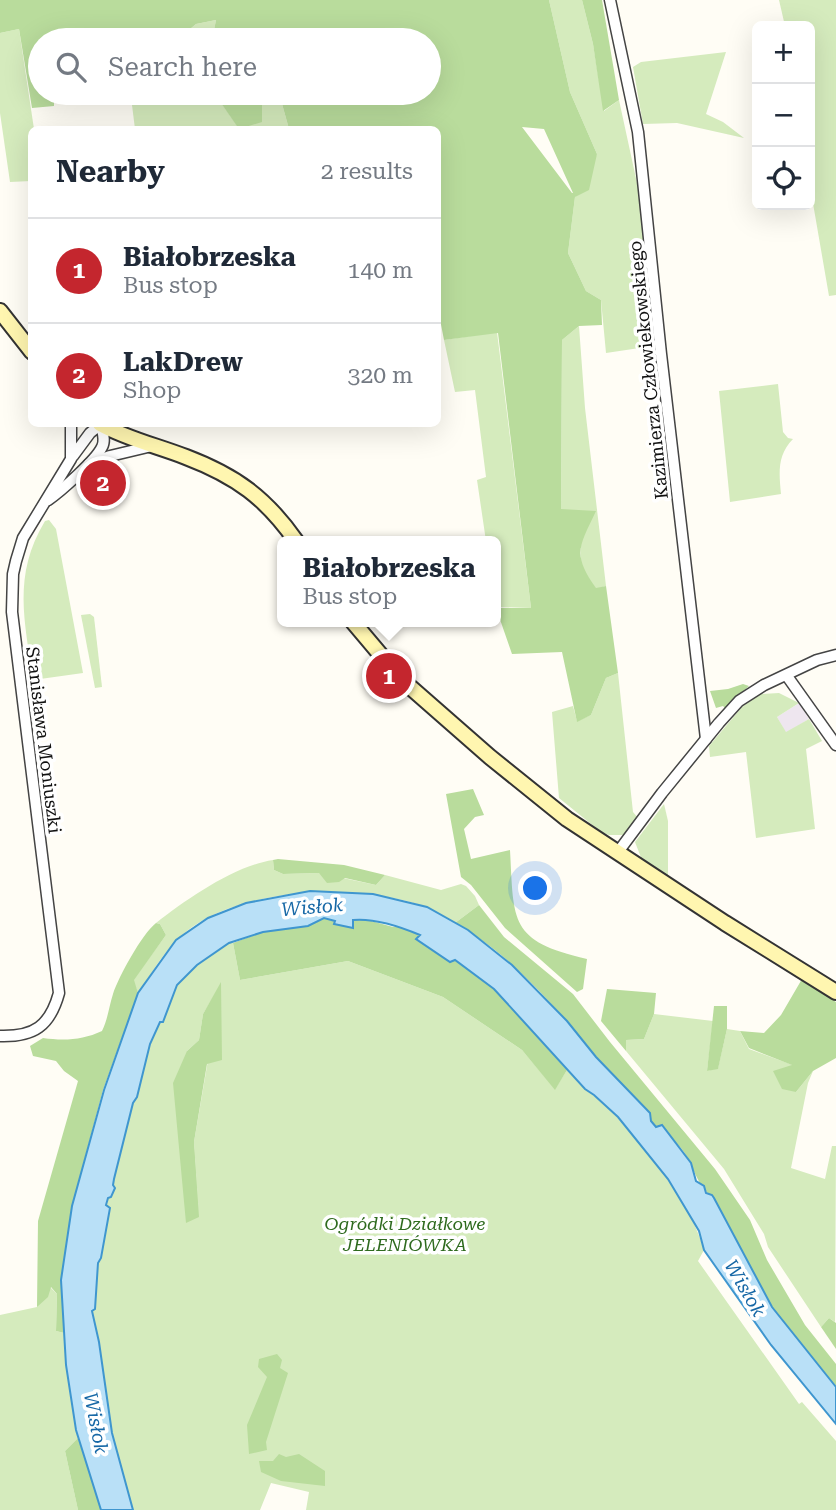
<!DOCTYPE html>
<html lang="en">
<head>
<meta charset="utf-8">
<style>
	:root { --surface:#fff; --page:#f6f6f7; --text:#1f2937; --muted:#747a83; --line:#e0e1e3; --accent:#c4262e }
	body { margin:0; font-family:"Roboto Serif",serif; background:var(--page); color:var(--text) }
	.controls { position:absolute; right:21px; top:21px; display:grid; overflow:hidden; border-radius:10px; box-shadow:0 7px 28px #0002 }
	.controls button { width:63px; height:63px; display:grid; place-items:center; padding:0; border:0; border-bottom:2px solid var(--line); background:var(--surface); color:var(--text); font:35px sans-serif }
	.you { position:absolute; left:536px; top:889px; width:24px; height:24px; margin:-18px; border:5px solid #fff; border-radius:50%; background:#1a73e8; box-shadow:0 0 0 10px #1a73e833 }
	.badge { display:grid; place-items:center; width:46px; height:46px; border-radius:50%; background:var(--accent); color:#fff; font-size:23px; font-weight:700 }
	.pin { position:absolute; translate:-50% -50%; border:4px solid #fff; box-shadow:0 2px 7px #0006 }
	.popup { position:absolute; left:277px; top:536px; width:224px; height:91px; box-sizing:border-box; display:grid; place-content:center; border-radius:10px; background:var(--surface); filter:drop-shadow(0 2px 5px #0005); font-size:23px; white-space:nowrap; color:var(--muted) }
	.popup b { font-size:26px; color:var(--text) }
	.popup::after { content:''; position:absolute; left:50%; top:100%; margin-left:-14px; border:14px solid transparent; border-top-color:var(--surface) }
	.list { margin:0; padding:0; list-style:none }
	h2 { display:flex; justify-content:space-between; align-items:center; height:91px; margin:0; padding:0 28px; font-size:30px }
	h2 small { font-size:23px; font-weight:400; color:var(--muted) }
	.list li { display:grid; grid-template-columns:46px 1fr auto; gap:21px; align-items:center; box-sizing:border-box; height:105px; padding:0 28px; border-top:2px solid var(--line) }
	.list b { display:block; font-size:26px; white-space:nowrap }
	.list p { margin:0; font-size:23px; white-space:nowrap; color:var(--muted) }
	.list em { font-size:23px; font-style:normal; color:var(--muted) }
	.icon { flex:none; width:38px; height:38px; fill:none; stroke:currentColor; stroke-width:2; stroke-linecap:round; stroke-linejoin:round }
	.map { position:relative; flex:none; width:836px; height:1510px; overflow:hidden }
	.search { position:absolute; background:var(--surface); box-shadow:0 7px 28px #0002; left:28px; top:28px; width:413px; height:77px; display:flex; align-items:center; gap:18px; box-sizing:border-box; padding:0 24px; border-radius:38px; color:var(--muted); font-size:26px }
	.panel { position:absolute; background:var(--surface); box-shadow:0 7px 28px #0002; left:28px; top:126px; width:413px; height:301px; border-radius:10px }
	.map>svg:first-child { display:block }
	.industrial { fill:#eee6ef }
	.green { fill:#d5ebbd; fill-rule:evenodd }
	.forest { fill:#b9dc9c; fill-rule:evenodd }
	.water { fill:#b9e0f7; stroke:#3f96cf; stroke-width:2 }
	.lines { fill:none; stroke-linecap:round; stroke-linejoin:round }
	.street-casing { stroke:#444; stroke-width:13 }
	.secondary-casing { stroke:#333; stroke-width:18 }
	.street { stroke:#fff; stroke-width:10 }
	.secondary { stroke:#fff6b0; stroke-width:14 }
	.labels { text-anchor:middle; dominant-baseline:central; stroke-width:7; stroke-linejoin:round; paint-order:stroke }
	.street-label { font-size:18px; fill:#111; stroke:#fff }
	.park-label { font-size:18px; font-style:italic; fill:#2f6b1f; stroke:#fff }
	.water-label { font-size:19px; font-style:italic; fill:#1768a6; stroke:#fff }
</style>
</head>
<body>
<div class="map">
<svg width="836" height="1510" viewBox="0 0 836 1510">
	<rect width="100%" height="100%" fill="#fffdf5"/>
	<path class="industrial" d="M799 703 809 719 786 733 777 717Z"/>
	<g class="green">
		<path d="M549 0H582L593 44 604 111 619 100 640 197 653 346 606 353 601 300 586 291 568 253 575 197 597 154 570 92Z"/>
		<path d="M779 0H836V295L829 296 810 186V26H785Z"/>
		<path d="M216 20 212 40H177L196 24Z"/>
		<path d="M19 29 34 129 32 130 31 181 10 182 0 113V33Z"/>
		<path d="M726 52 706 114 723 122 744 138 677 123 643 124 633 67 641 62Z"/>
		<path d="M136 93H214L239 128 262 93H279L289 129H135L132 105Z"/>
		<path d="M579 326 585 408 606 586 596 589 581 567V543L561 509 562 340Z"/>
		<path d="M497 332 531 608 496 607V541H486L477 480 486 477 475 390 455 392 444 340Z"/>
		<path d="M778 384 783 432 788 438 793 439C777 455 779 473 781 494L730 502 719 391Z"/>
		<path d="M49 520 56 529 83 673 33 680C25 621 12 576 45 521Z"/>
		<path d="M90 614 94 617 102 687 95 688 81 615Z"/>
		<path d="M618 673 633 812 638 818 624 835H609L601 832 559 798 552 712 573 706 577 721 591 715 606 678Z"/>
		<path d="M779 693 799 703 777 717 786 732 809 719 822 741 806 749 815 829 756 838 746 752 710 757 709 746 742 707 760 694Z"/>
		<path d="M664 804 668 821V876L642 860 635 842Z"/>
		<path d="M273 860 274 870 283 874 319 873 376 885 385 875 441 890 461 884 466 886 475 896 479 905 455 923C446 918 436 911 426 907 360 882 227 886 176 941 161 956 150 976 138 993L133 980 166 935 160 924 156 923C187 899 234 866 273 860Z"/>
		<path d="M229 943H233L240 980 348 961 443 997 522 1050 555 1089 567 1070C582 1087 599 1099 615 1115 649 1149 691 1204 704 1250L698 1261 799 1404 802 1402 836 1441V1510H306L309 1492 271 1483 260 1510H133L112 1433 92 1311 108 1198 133 1103 137 1097 150 1044 160 1022H163L177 985 197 965ZM221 984 194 1142 199 1217 187 1051 199 1040 203 1014Z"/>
		<path d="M654 1014 713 1021 707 1071 718 1068 727 1029 740 1031 749 1049 793 1065 796 1092 813 1071 808 1083 791 1168 825 1179 832 1146H836L835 1322 829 1318 821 1327 768 1247 764 1234 724 1169 626 1051V1040L644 1039Z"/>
		<path d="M50 1287 57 1294 56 1331 64 1333 66 1365 78 1438 65 1451 78 1510H0V1315L37 1307Z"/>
	</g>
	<g class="forest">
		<path d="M0 0H549L570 92 597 154 589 190 575 197 568 253 586 291 601 300 602 325 579 326 562 340 561 509 596 511C579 547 572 554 596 588L606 586 618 673 606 678 591 715 577 722 562 652 512 654 496 608H531L498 333 444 340 438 309V130L289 129 279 93H429V40H272L258 33 254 40H212L216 20 196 24 177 40H91L86 37 40 40V93H54V106L32 108 19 29 0 33ZM522 127 544 129 573 193H572Z"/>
		<path d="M582 0H602L619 100 603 111 593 44Z"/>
		<path d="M214 93H262V122L239 129Z"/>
		<path d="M743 684 749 686 725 708 723 706 716 708 710 691 728 689Z"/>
		<path d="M473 789 484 815 475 817 464 829 471 859 510 850C514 922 509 941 587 959L583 989 577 992 505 928 471 885 461 877 446 794Z"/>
		<path d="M278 859 344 865 385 875 376 885 345 878 339 882 327 883 319 873 283 874 274 870 273 860Z"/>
		<path d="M479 905 504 937 573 994 610 1042 715 1169 750 1220 767 1260 805 1325 836 1364V1387L772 1307 714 1198C695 1186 695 1164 680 1147 674 1139 663 1134 656 1127 647 1118 639 1108 631 1098 577 1036 528 964 455 923Z"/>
		<path d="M324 918 353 928V920L364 919 393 927 399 926 421 936 494 988 567 1070 555 1090 522 1050 443 997 348 961 240 980 233 943 263 932 308 926Z"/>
		<path d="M156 923 160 924 166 935 134 980 138 993 103 1090 72 1206 61 1280 64 1333 56 1331 57 1294 51 1287 48 1297 37 1307 38 1221 78 1081 64 1071 56 1061 33 1056 30 1046 43 1038C64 1041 83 1040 102 1031 108 1019 109 1006 113 994 119 976 142 934 156 923Z"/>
		<path d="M802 979 836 1002V1058L813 1071 796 1092 782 1089 773 1071 792 1065 749 1048 740 1031 764 1033 781 1015Z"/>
		<path d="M221 982 222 1060 207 1064 194 1142 199 1217 186 1223 173 1083 187 1051 199 1040 203 1014Z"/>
		<path d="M607 989 656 993 654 1014 644 1039 626 1040V1051L601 1021Z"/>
		<path d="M714 1006H727V1029L718 1069 707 1071Z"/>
		<path d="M829 1318 836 1323V1349L821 1327Z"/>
		<path d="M277 1354 282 1360 280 1368 288 1373 266 1442 267 1450 249 1454 247 1425 267 1377 258 1367 259 1359Z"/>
		<path d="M78 1438 101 1510H78L65 1451Z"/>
		<path d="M279 1454 286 1457 299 1454 325 1471V1486L281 1481 261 1472 259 1461H273Z"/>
	</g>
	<path class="water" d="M310 891 373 894 427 907 468 930 512 965 567 1021 596 1057 650 1113 651 1121 656 1127 662 1125 691 1163 696 1181 704 1186 706 1193 712 1195 714 1198 772 1307 836 1387V1424L771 1345 718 1270 704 1250 699 1231 668 1179 618 1117 594 1095 585 1089 494 989 455 960 450 962 416 939 420 935C401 927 375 918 353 920V928L334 924 335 921 324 918 308 926 263 932 229 943 197 965 177 985 163 1022H160L150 1044 137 1097 133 1103 114 1179 113 1185 115 1188 111 1197 108 1198 106 1205 110 1208 101 1258 98 1263 95 1309 92 1311 99 1342 112 1433 133 1510H101L76 1430 66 1365 61 1280 72 1206 104 1090 138 993 176 940 208 918 246 903Z"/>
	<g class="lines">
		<defs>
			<g id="street">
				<path d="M610 0 638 132 661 354 706 739"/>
				<path d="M89 464 110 456 152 446"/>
				<path d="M48 500C60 492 96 460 102 447 106 440 102 431 101 424L90 433 73 456"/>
				<path d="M787 676 836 745"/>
				<path d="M618 852 662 793 719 723 739 701 764 685 817 660 836 655"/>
				<path d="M0 1036C34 1037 50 1026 59 993L12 612 13 574 16 561 23 538 71 459V424"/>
			</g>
			<g id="secondary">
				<path d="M0 311 32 352"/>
				<path d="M100 424C127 439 158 446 186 457 236 476 266 498 296 541"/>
				<path d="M353 622 401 679 490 757 567 819 725 923 836 992"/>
			</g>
		</defs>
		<use href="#street" class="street-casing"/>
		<use href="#secondary" class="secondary-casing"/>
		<use href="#street" class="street"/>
		<use href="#secondary" class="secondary"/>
	</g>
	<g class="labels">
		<g class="street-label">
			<text transform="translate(648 370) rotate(-96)">Kazimierza Człowiekowskiego</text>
			<text transform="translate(44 740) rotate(83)">Stanisława Moniuszki</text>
		</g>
		<g class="park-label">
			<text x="405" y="1223">Ogródki Działkowe<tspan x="405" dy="21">JELENIÓWKA</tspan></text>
		</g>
		<g class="water-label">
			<text transform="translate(312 907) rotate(-5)">Wisłok</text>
			<text transform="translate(745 1288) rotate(60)">Wisłok</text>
			<text transform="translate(96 1423) rotate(79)">Wisłok</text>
		</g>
	</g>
</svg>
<div class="controls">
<button>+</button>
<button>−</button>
<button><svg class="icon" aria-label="locate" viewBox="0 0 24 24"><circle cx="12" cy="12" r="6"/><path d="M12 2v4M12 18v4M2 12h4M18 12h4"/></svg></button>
</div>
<div class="you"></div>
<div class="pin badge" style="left:389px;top:676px">1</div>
<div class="popup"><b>Białobrzeska</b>Bus stop</div>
<div class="pin badge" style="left:103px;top:483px">2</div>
<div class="search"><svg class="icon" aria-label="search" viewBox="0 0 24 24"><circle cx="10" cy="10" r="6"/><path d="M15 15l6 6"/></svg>Search here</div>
<section class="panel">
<h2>Nearby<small>2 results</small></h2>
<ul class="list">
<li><span class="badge">1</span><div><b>Białobrzeska</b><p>Bus stop</p></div><em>140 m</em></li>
<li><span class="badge">2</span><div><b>LakDrew</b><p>Shop</p></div><em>320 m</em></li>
</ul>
</section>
</div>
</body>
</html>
